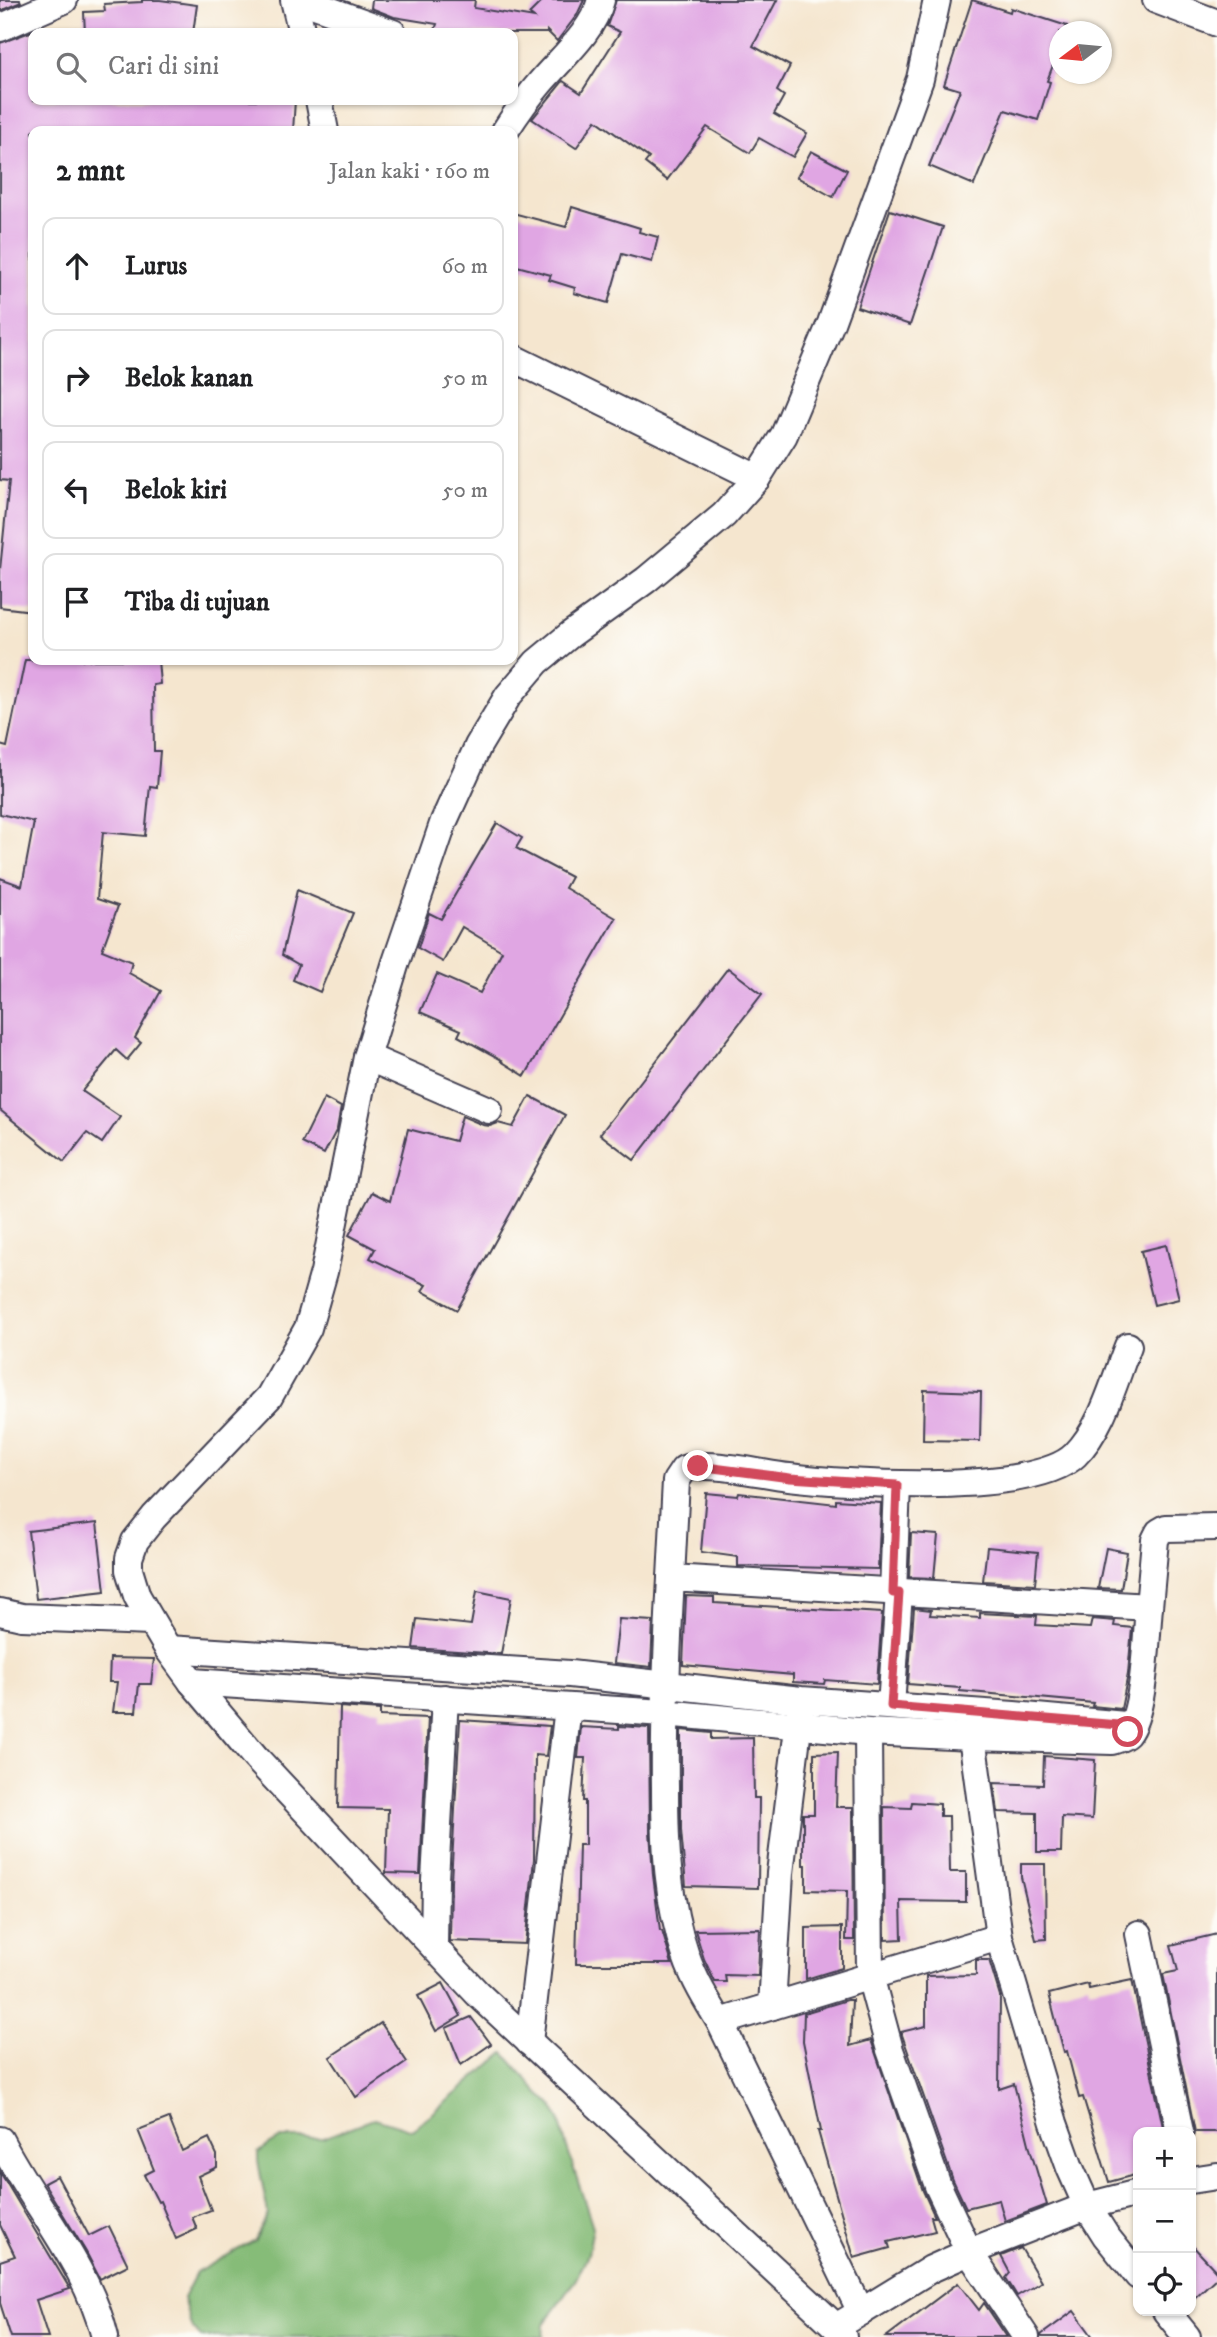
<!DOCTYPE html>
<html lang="id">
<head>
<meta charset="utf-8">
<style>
	:root { --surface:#fff; --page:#f6f6f6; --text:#202124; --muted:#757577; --line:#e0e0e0 }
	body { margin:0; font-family:"IM FELL DW Pica",serif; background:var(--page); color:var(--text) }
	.controls { position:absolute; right:21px; bottom:21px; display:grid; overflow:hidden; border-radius:14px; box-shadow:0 2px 5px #0004 }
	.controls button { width:63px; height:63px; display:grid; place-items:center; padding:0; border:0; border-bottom:2px solid var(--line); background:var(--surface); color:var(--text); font:35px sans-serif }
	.compass { position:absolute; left:1049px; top:21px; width:63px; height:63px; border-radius:50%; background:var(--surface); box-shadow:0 2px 5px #0004; rotate:254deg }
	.stop { position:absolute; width:21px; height:21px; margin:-16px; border:5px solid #d1495b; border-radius:50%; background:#fff }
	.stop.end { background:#d1495b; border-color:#fff; box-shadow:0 2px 7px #0008 }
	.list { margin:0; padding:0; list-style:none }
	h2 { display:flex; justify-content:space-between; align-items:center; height:91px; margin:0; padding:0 28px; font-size:30px }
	h2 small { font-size:23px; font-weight:400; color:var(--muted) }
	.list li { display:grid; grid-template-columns:46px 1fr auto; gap:21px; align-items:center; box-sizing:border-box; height:98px; margin:0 14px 14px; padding:0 14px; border:2px solid var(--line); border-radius:14px }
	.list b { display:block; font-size:26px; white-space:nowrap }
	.list em { font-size:23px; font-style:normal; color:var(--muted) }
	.icon { flex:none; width:38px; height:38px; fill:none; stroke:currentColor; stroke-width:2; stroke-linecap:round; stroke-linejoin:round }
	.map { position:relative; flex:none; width:1217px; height:2337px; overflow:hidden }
	.search { position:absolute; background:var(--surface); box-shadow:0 2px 5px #0004; left:28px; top:28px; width:490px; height:77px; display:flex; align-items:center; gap:18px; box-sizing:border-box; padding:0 24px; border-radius:14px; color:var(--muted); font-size:26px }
	.panel { position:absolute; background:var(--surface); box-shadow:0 2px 5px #0004; left:28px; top:126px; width:490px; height:539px; border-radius:14px }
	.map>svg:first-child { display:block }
	.forest { fill:#86bc78; stroke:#546f5a; stroke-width:2 }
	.building { fill:#e0a6e3 }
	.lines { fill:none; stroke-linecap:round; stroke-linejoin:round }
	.street-casing { stroke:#423f51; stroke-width:30 }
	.street { stroke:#fff; stroke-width:26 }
	.route { stroke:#d1495b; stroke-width:9 }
</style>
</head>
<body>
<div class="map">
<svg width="1217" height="2337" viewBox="0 0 1217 2337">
	<rect width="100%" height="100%" fill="#fdfcf7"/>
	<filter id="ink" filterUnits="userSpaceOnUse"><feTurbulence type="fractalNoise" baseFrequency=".0143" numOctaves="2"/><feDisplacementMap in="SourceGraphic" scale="14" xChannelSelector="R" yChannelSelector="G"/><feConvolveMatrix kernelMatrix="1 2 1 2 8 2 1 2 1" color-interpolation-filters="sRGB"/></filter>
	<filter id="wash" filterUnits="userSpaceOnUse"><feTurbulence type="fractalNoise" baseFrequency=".00686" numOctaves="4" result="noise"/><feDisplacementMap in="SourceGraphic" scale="28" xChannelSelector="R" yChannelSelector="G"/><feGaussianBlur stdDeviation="1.57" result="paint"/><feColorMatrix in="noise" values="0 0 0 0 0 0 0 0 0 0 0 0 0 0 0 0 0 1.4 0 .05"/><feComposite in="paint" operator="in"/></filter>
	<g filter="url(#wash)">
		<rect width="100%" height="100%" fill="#f5e6cf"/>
		<path class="forest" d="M504 2053 540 2095 553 2106 559 2119 566 2145 593 2227 588 2254 576 2279 544 2324 543 2337H201L191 2326 183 2298 196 2273 255 2240 268 2214 258 2161V2153L269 2145 281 2138H323L375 2118 413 2130Z"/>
		<g id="blocks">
			<g class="building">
				<path d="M0 0H20L21 2 0 11Z"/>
				<path d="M142 0H160L197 5 193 33H85L84 12 105 11 104 4 142 2Z"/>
				<path d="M372 0H475L474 8 534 18 529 14 543 0H584L577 15 557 41 547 31V33H434L437 24 394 17 371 8Z"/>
				<path d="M616 0H777L753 46 790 66 777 91 784 96 774 114 807 133 793 157 759 138 750 153 707 127 667 180 645 163 649 158 596 120 576 148 532 119 563 81 581 93 620 32 607 26Z"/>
				<path d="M972 0 1010 12 1011 8 1067 26 1065 32H1060V47L1047 81 1050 82 1038 120 1005 110 974 185 929 166 960 90 944 85Z"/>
				<path d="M33 31V100H295L293 131H33V611L0 607V570L9 481 0 480V43Z"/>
				<path d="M811 151 847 170 833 197 797 177Z"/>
				<path d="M572 207 640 228 639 232 658 237 652 262 622 254 608 303 574 293 575 288 549 280 551 275 513 265V213L566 227Z"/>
				<path d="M890 210 943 227 910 325 857 307Z"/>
				<path d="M25 660H158L160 684 153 685 154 751H160L157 787 150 786 145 836 103 832 97 899 118 906 102 950 132 962 129 973 161 991 135 1038 141 1043 127 1060 116 1050 82 1091 120 1117 102 1143 87 1133 64 1162 0 1110V878L22 886 34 822 0 814V745L7 747Z"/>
				<path d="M497 823 522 838 516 848 571 877 565 888 616 918 525 1076 501 1061 502 1060 458 1036 461 1030 420 1012 437 974 480 993 502 951 462 927 443 962 418 948 429 913 441 919Z"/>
				<path d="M297 890 353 913 320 992 293 980 299 965 282 955Z"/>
				<path d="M728 968 762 994 634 1160 600 1134Z"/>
				<path d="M530 1096 565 1115 457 1310 422 1291 426 1285 370 1258 375 1249 349 1235 372 1192 390 1201 408 1129 455 1141 462 1116 483 1125 490 1126 498 1123 513 1127Z"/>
				<path d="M324 1098 341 1107 337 1129 324 1154 302 1143Z"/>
				<path d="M1166 1245 1179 1299 1154 1305 1141 1251Z"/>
				<path d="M924 1390 981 1392 980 1441 923 1440Z"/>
				<path d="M706 1493 738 1496 739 1493 836 1504V1500L881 1503 878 1569 738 1566V1557L701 1552Z"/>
				<path d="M97 1523 105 1591 36 1599 28 1531Z"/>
				<path d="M911 1533 938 1535 934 1578 909 1577Z"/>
				<path d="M987 1547 1038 1552 1035 1584 983 1581Z"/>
				<path d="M1106 1548 1127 1552 1121 1589 1098 1588Z"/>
				<path d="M477 1591 511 1598 501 1654 413 1648 417 1619 471 1625Z"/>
				<path d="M686 1596 714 1597V1603L882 1613 877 1684 825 1680 824 1684 793 1682V1675L683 1665Z"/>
				<path d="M914 1608 931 1610 930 1615 980 1618V1613L1037 1616 1036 1625 1090 1628 1092 1619 1115 1621 1114 1626 1132 1628 1128 1674 1121 1709 1092 1706 1093 1703 960 1691V1688L908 1684Z"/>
				<path d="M619 1619 653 1621 651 1667 614 1663Z"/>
				<path d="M110 1658 154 1659 151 1684H139L136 1712H113L117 1682H109Z"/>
				<path d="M340 1707 380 1710V1716L428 1718 420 1874 386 1873 388 1809 338 1808Z"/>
				<path d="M460 1720 550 1726 546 1756 535 1755 534 1859 525 1944 450 1941 451 1881Z"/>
				<path d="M619 1726 649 1728 650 1831 653 1875 660 1931H662L672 1964H576L579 1845H585V1801H583L585 1758H578L581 1727 619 1729Z"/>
				<path d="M681 1730 711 1733V1739L753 1738 754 1798H759L758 1888 686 1886 681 1830Z"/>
				<path d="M838 1752 836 1807H853L854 1940H846L847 1891 806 1890V1865H803V1814H814V1753Z"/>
				<path d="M1044 1756 1095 1760 1092 1819 1062 1817 1061 1852H1037V1813L998 1812 994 1783 1043 1785Z"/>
				<path d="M912 1802 940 1804V1816H949L950 1872H966V1902L901 1901 902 1939 885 1940 884 1807 911 1808Z"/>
				<path d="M1021 1864H1045L1046 1939 1036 1940 1021 1877Z"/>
				<path d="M842 1927V1968L806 1979V1928Z"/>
				<path d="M760 1929 758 1976 725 1975 726 1982H715L704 1959 695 1930Z"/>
				<path d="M1217 1934V2132H1195L1163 1974 1178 1971 1171 1945Z"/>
				<path d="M976 1960H989L1000 1996 999 2089 1014 2084 1031 2152 1047 2205 1005 2221 999 2200 966 2208 953 2180 901 2032 926 2026V1976L976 1975Z"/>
				<path d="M1132 1980 1164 2132H1138V2174L1109 2182 1083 2097 1079 2098 1067 2051 1064 2052 1049 1994 1088 1984 1089 1989Z"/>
				<path d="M443 1983 461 2016 436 2031 418 1996Z"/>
				<path d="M847 2000H852L850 2046 871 2040 923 2191 935 2217H931L935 2231 888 2242 890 2248 854 2258 818 2131H821L803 2041 804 2013Z"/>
				<path d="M471 2017 491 2044 461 2065 446 2028Z"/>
				<path d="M381 2023 407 2062 356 2097 330 2057Z"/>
				<path d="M169 2118 182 2151 209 2138 217 2155V2167L198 2176 211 2210 192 2217 197 2229 176 2239 160 2201 158 2202 144 2175 154 2170 138 2130Z"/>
				<path d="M0 2172 70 2289 36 2300 48 2337H11L0 2303V2261L15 2256 0 2225Z"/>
				<path d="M57 2176 89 2236 109 2226 128 2265 100 2279 86 2252 44 2183Z"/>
				<path d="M1191 2244 1217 2272V2277L1191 2301Z"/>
				<path d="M1021 2248 1041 2282 1017 2296 1006 2278 1010 2273 1001 2256Z"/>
				<path d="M958 2283 979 2310 984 2303 1007 2337H886Z"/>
				<path d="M1074 2311 1093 2337H1042L1041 2335Z"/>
			</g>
		</g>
	</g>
	<g filter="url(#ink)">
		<use href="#blocks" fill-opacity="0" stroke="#423f51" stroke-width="2"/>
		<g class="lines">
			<defs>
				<g id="street">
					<path d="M294 0 302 33"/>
					<path d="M301 0 393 33"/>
					<path d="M1156 0 1217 23"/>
					<path d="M0 28 64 0"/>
					<path d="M319 100 325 131"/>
					<path d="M505 131C516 114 527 98 540 83 562 57 592 33 601 0"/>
					<path d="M513 358 757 478"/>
					<path d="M367 1057 489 1110"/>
					<path d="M671 1578 676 1481 684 1469C707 1460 762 1474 789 1477 846 1484 1034 1496 1075 1455 1103 1427 1114 1381 1128 1346"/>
					<path d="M893 1593 897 1485"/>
					<path d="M1149 1607 1155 1540 1159 1532 1166 1528 1217 1527"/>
					<path d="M0 1612 22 1617 151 1622"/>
					<path d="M168 1649 570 1674 801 1700 1014 1715 1125 1725"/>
					<path d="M192 1682 664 1713 868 1732 972 1737 1112 1741C1118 1739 1123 1738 1127 1734 1145 1712 1146 1637 1149 1607L671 1578C667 1648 664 1717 665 1787 665 1845 667 1901 686 1956 694 1980 707 2001 720 2022L861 2312 836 2327"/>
					<path d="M891 1706 899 1593"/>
					<path d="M868 1732 870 1976 890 2050 938 2186 969 2252 1026 2337"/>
					<path d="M972 1737 999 1937 1054 2123 1070 2168 1087 2206 1106 2236 1138 2276"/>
					<path d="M1139 1934 1180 2132"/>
					<path d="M434 1947 435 1880 445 1698"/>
					<path d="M772 2006 780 1873 800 1712"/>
					<path d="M720 2022 999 1937"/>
					<path d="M529 2042 568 1707"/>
					<path d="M0 2140C34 2206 87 2264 105 2337"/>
					<path d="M1191 2180 1217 2176"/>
					<path d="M1166 2311 1187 2337"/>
					<path d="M861 2312 931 2269 969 2252 1087 2206 1138 2193"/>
					<path d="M843 2337 836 2327 478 1994 256 1758 192 1682 168 1649 137 1596 129 1570V1558L135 1541 154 1517 269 1397 308 1328 324 1272 367 1057 396 962 444 821 478 746 508 696 537 662 571 634 646 580 724 515 757 478 784 435 831 323 920 79 937 0"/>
				</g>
			</defs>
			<use href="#street" class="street-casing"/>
			<use href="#street" class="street"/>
		</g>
	</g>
	<g class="lines" filter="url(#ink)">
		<path class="route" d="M698 1466 790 1478 897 1485 893 1593H899L891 1706 1131 1726 1128 1732"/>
	</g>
</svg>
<div class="controls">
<button>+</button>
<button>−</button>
<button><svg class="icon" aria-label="locate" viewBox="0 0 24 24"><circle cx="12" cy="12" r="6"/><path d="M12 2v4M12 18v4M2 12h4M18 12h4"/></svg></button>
</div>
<svg class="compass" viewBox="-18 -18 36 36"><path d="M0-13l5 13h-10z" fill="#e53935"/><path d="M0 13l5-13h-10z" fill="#757577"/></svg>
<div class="stop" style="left:1128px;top:1732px"></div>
<div class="stop end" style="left:698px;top:1466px"></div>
<div class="search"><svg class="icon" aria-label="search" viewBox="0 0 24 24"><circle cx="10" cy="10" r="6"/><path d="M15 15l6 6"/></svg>Cari di sini</div>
<section class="panel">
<h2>2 mnt<small>Jalan kaki · 160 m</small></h2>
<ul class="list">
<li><svg class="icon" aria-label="ahead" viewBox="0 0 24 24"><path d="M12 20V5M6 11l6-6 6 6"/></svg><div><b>Lurus</b></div><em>60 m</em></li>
<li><svg class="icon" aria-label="right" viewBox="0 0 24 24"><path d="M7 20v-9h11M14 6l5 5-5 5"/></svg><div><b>Belok kanan</b></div><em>50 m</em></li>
<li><svg class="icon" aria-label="left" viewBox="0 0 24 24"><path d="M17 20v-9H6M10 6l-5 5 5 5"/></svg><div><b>Belok kiri</b></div><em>50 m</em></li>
<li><svg class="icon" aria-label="arrive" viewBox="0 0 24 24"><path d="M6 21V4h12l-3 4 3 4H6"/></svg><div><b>Tiba di tujuan</b></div></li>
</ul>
</section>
</div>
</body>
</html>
